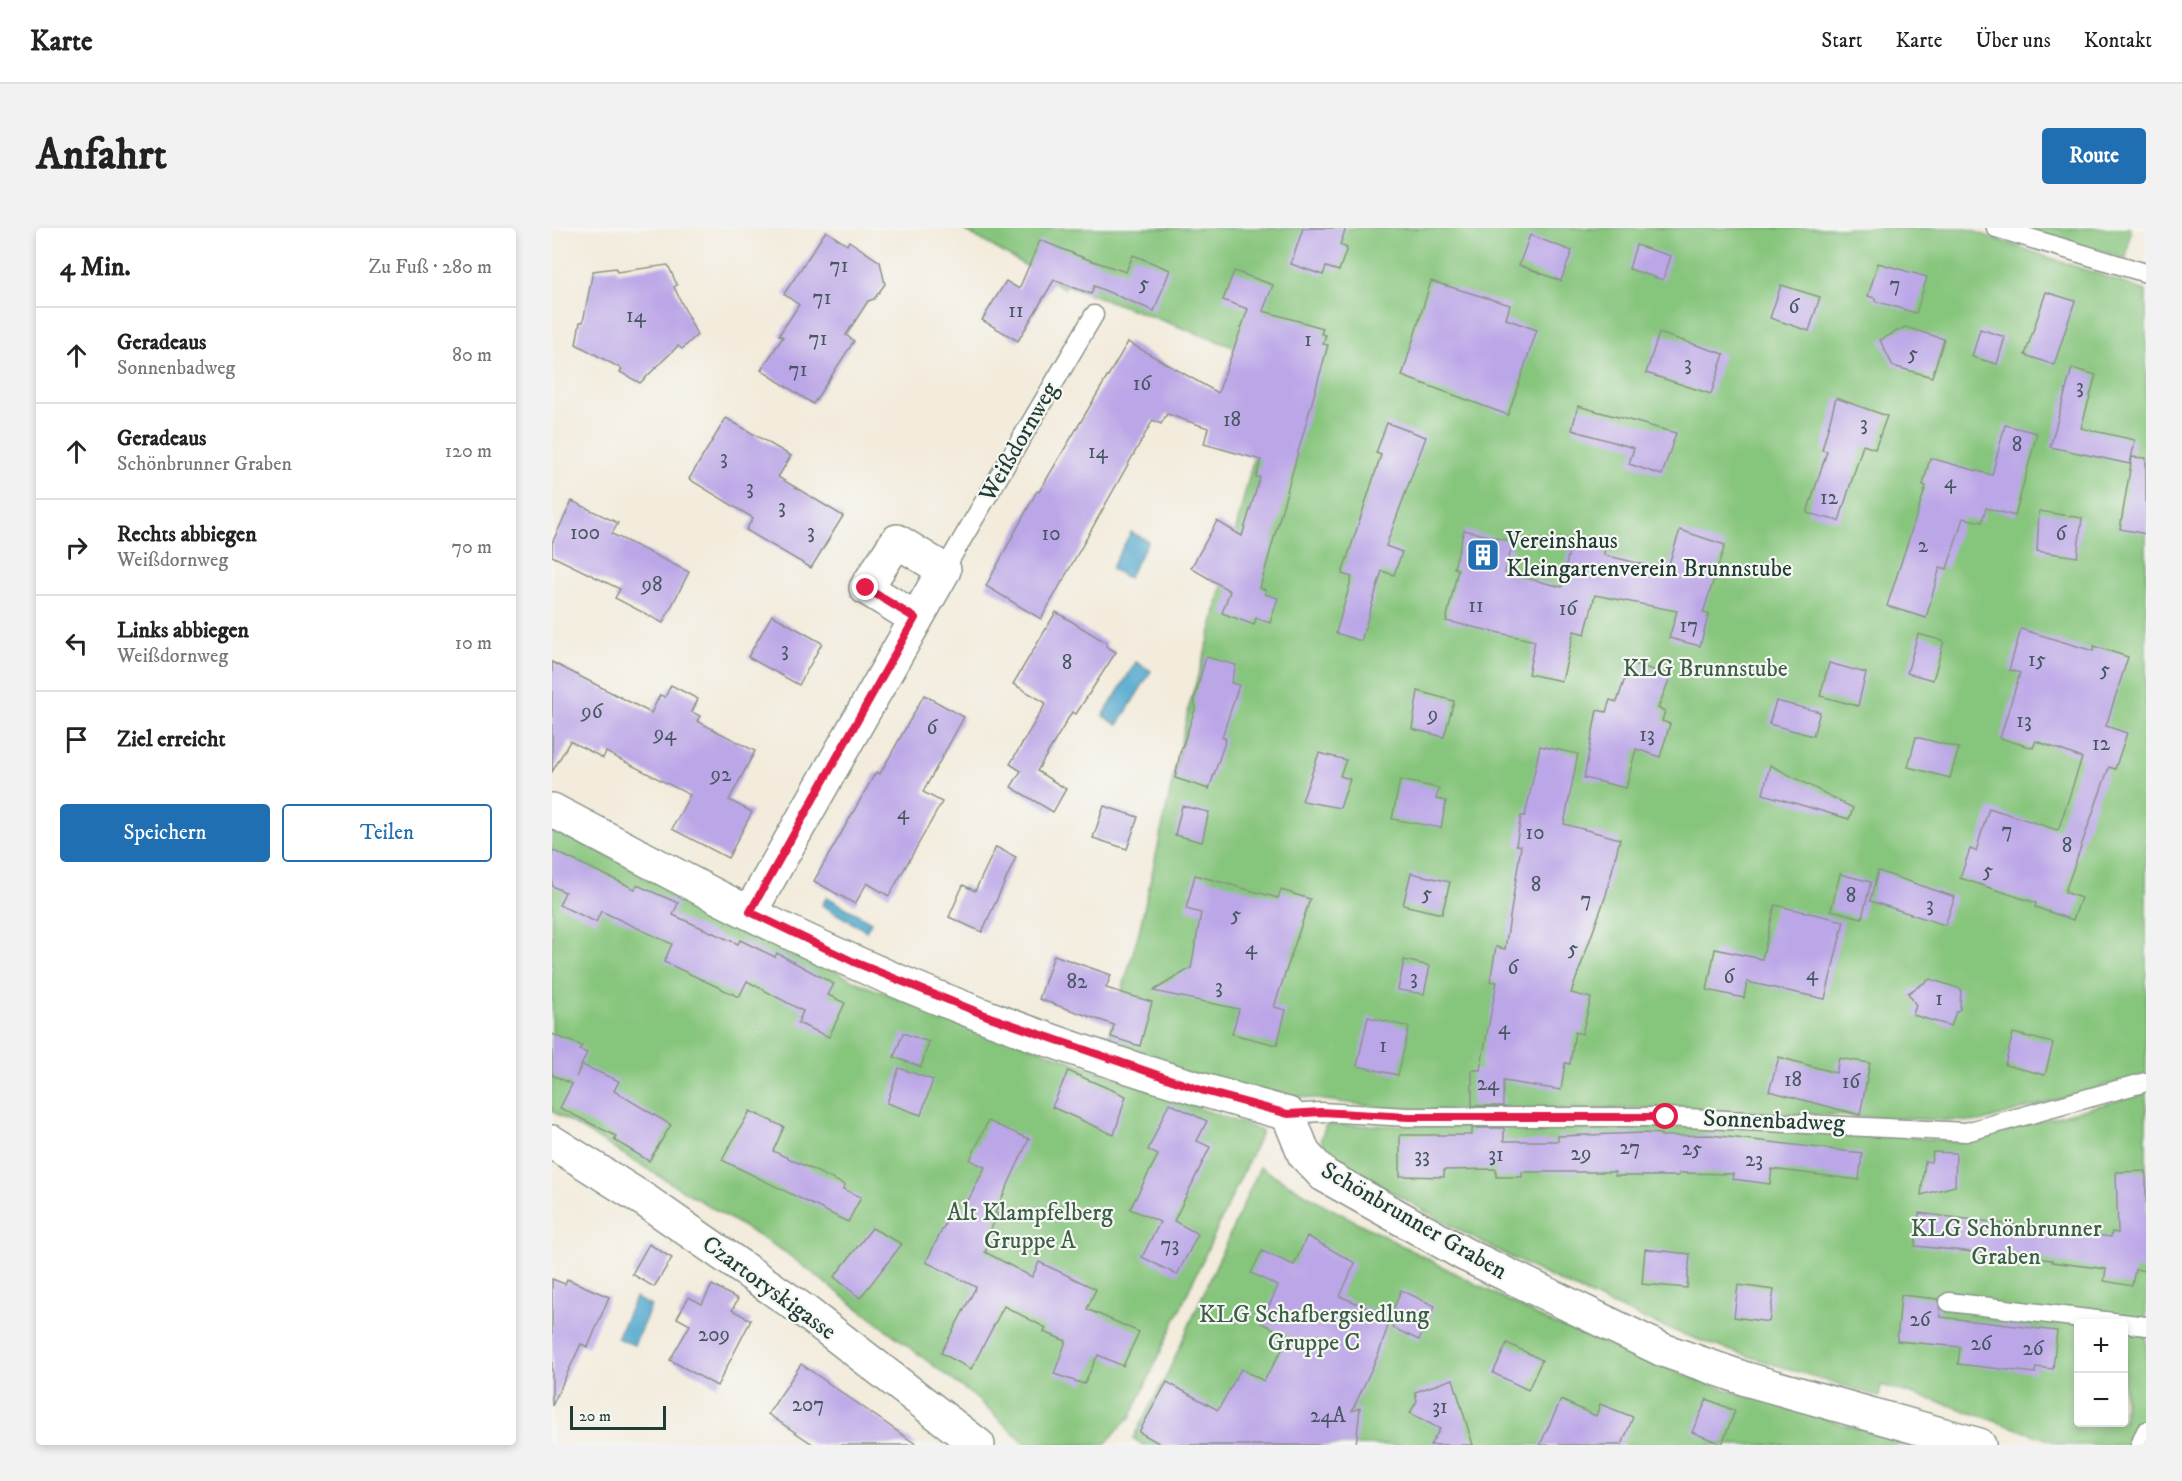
<!DOCTYPE html>
<html lang="de">
<head>
<meta charset="utf-8">
<style>
	:root { --surface:#fff; --page:#f2f2f2; --text:#222; --muted:#767676; --line:#e0e0e0; --accent:#1f6fb2 }
	body { margin:0; font-family:"IM FELL DW Pica",serif; background:var(--page); color:var(--text) }
	.controls { position:absolute; right:18px; bottom:18px; display:grid; overflow:hidden; border-radius:6px; box-shadow:0 3px 9px #0003 }
	.controls button { width:54px; height:54px; display:grid; place-items:center; padding:0; border:0; border-bottom:2px solid var(--line); background:var(--surface); color:var(--text); font:30px sans-serif }
	.scale { position:absolute; left:18px; bottom:15px; width:96px; box-sizing:border-box; padding-left:6px; border:3px solid #1f3d34; border-top:0; font-size:16px; line-height:21px; white-space:nowrap; color:#1f3d34; -webkit-text-stroke:4px #f6f6f2; paint-order:stroke }
	.stop { position:absolute; width:18px; height:18px; margin:-14px; border:4px solid #e11d48; border-radius:50%; background:#fff }
	.stop.end { background:#e11d48; border-color:#fff; box-shadow:0 2px 6px #0008 }
	.list { margin:0; padding:0; list-style:none }
	h2 { display:flex; justify-content:space-between; align-items:center; height:78px; margin:0; padding:0 24px; font-size:26px }
	h2 small { font-size:20px; font-weight:400; color:var(--muted) }
	.list li { display:grid; grid-template-columns:39px 1fr auto; gap:18px; align-items:center; box-sizing:border-box; height:96px; padding:0 24px; border-top:2px solid var(--line) }
	.list b { display:block; font-size:22px; white-space:nowrap }
	.list p { margin:0; font-size:20px; white-space:nowrap; color:var(--muted) }
	.list em { font-size:20px; font-style:normal; color:var(--muted) }
	.actions { display:flex; gap:12px; padding:18px 24px }
	.actions a { flex:1; padding:14px 0; border:2px solid var(--accent); border-radius:6px; text-align:center; font-size:21px; color:var(--accent) }
	.actions .main { background:var(--accent); color:#fff }
	.icon { flex:none; width:33px; height:33px; fill:none; stroke:currentColor; stroke-width:2; stroke-linecap:round; stroke-linejoin:round }
	.map { position:relative; flex:none; width:1594px; height:1217px; overflow:hidden; border-radius:6px }
	header { display:flex; align-items:center; gap:36px; box-sizing:border-box; height:84px; padding:0 30px; background:var(--surface); border-bottom:2px solid var(--line) }
	header strong { font-size:28px }
	nav { display:flex; gap:33px; margin-inline-start:auto; font-size:21px }
	.intro { display:flex; align-items:center; justify-content:space-between; box-sizing:border-box; height:144px; padding:0 36px }
	h1 { margin:0; font-size:42px }
	.button { padding:15px 27px; border-radius:6px; background:var(--accent); color:#fff; font-size:21px; font-weight:700 }
	main { display:flex; gap:36px; padding:0 36px }
	aside { flex:1; background:var(--surface); border-radius:6px; box-shadow:0 3px 9px #0003 }
	.map>svg:first-child { display:block }
	.green { fill:#86c57c; stroke:#528158; stroke-width:1.5; fill-rule:evenodd }
	.water { fill:#51a8cd; stroke:#387280; stroke-width:1.5 }
	.building { fill:#bba6e7 }
	.lines { fill:none; stroke-linecap:round; stroke-linejoin:round }
	.service-casing { stroke:#899488; stroke-width:21 }
	.minor-casing { stroke:#899488; stroke-width:36 }
	.service { stroke:#fff; stroke-width:18 }
	.minor { stroke:#fff; stroke-width:33 }
	.route { stroke:#e11d48; stroke-width:8 }
	.labels { text-anchor:middle; dominant-baseline:central; stroke-width:4.5; stroke-linejoin:round; paint-order:stroke }
	.number-label { font-size:21px; fill:#465761 }
	.street-label { font-size:24px; fill:#1f3d34; stroke:#f6f6f2 }
	.poi-label { font-size:24px; fill:#1f3d34; stroke:#f6f6f2; text-anchor:start }
	.park-label { font-size:24px; fill:#395f46; stroke:#f6f6f2 }
</style>
</head>
<body>
<header>
<strong>Karte</strong>
<nav><a>Start</a><a>Karte</a><a>Über uns</a><a>Kontakt</a></nav>
</header>
<div class="intro"><h1>Anfahrt</h1><a class="button">Route</a></div>
<main>
<aside>
<h2>4 Min.<small>Zu Fuß · 280 m</small></h2>
<ul class="list">
<li><svg class="icon" aria-label="ahead" viewBox="0 0 24 24"><path d="M12 20V5M6 11l6-6 6 6"/></svg><div><b>Geradeaus</b><p>Sonnenbadweg</p></div><em>80 m</em></li>
<li><svg class="icon" aria-label="ahead" viewBox="0 0 24 24"><path d="M12 20V5M6 11l6-6 6 6"/></svg><div><b>Geradeaus</b><p>Schönbrunner Graben</p></div><em>120 m</em></li>
<li><svg class="icon" aria-label="right" viewBox="0 0 24 24"><path d="M7 20v-9h11M14 6l5 5-5 5"/></svg><div><b>Rechts abbiegen</b><p>Weißdornweg</p></div><em>70 m</em></li>
<li><svg class="icon" aria-label="left" viewBox="0 0 24 24"><path d="M17 20v-9H6M10 6l-5 5 5 5"/></svg><div><b>Links abbiegen</b><p>Weißdornweg</p></div><em>10 m</em></li>
<li><svg class="icon" aria-label="arrive" viewBox="0 0 24 24"><path d="M6 21V4h12l-3 4 3 4H6"/></svg><div><b>Ziel erreicht</b></div></li>
</ul>
<div class="actions"><a class="main">Speichern</a><a>Teilen</a></div>
</aside>
<div class="map">
<svg width="1594" height="1217" viewBox="0 0 1594 1217">
	<rect width="100%" height="100%" fill="#f6f6f2"/>
	<filter id="ink" filterUnits="userSpaceOnUse"><feTurbulence type="fractalNoise" baseFrequency=".0167" numOctaves="2"/><feDisplacementMap in="SourceGraphic" scale="12" xChannelSelector="R" yChannelSelector="G"/><feConvolveMatrix kernelMatrix="1 2 1 2 8 2 1 2 1" color-interpolation-filters="sRGB"/></filter>
	<filter id="wash" filterUnits="userSpaceOnUse"><feTurbulence type="fractalNoise" baseFrequency=".008" numOctaves="4" result="noise"/><feDisplacementMap in="SourceGraphic" scale="24" xChannelSelector="R" yChannelSelector="G"/><feGaussianBlur stdDeviation="1.35" result="paint"/><feColorMatrix in="noise" values="0 0 0 0 0 0 0 0 0 0 0 0 0 0 0 0 0 1.4 0 .05"/><feComposite in="paint" operator="in"/></filter>
	<g filter="url(#wash)">
		<rect width="100%" height="100%" fill="#f3ebdb"/>
		<g class="green">
			<path d="M409 0H1412L1594 63V846L1428 894 1115 880 857 883 650 856 553 821 587 704 637 479 657 411 725 135 514 57 512 60Z"/>
			<path d="M1475 0H1579L1574 31Z"/>
			<path d="M0 600 311 757 710 903 579 1188 552 1217H475L425 1171 233 1024 0 883Z"/>
			<path d="M1594 865V1217H1511L1397 1177 1329 1157 1327 1169C1268 1150 1208 1133 1150 1113 1018 1066 892 997 773 924L769 911 774 897 1265 900 1409 914ZM1526 1096H1572V1194H1526Z"/>
			<path d="M708 939 774 978 997 1094 1163 1158 1300 1199 1373 1217H591L581 1210 615 1147Z"/>
		</g>
		<g class="water">
			<path d="M579 304 596 313 576 350 559 341Z"/>
			<path d="M584 434 599 443 566 497 551 488Z"/>
			<path d="M275 669 319 694 314 703 270 677Z"/>
			<path d="M83 1070 99 1078 82 1117 65 1110Z"/>
		</g>
		<g id="blocks">
			<g class="building">
				<path d="M751 0H794L788 17 795 20 787 43 774 39 771 47 739 36Z"/>
				<path d="M274 3 295 17 297 13 328 34 333 56 322 71 316 73 294 107 302 113 261 176 209 142 231 109 227 107 247 77 232 66Z"/>
				<path d="M978 7 1020 23 1009 53 967 37Z"/>
				<path d="M488 12 532 30 574 44 581 27 618 42 602 83 542 58 539 66 502 52 466 113 430 92 454 53 467 61Z"/>
				<path d="M1084 17 1119 28 1111 52 1077 41Z"/>
				<path d="M1326 35 1375 49 1364 85 1323 73V70L1316 68Z"/>
				<path d="M116 37 125 57 122 59 145 107 130 121 126 118 88 155 68 144 70 141 24 116 28 94H31L41 43 64 40 65 44Z"/>
				<path d="M682 43 721 57 711 83 771 100 769 106 774 107 771 116 776 117 708 360 714 362 713 366 726 370 718 395 704 390 702 397 670 385 678 363 639 340 665 293 690 308 708 249H704L709 232 652 216 656 200 615 186 609 196 601 192 489 391 434 358 485 263 487 264 576 114 666 165 696 81 671 72Z"/>
				<path d="M879 53 958 77 954 91 985 102 956 187 850 148Z"/>
				<path d="M1229 57 1268 69 1257 103 1218 90Z"/>
				<path d="M1494 64 1523 73 1502 137 1473 127Z"/>
				<path d="M1353 99 1392 111 1380 149 1341 138 1328 112Z"/>
				<path d="M1428 101 1453 109 1445 136 1420 129Z"/>
				<path d="M1107 105 1172 126 1159 166 1094 145Z"/>
				<path d="M1520 140 1544 147 1529 200 1583 212 1578 236 1498 219Z"/>
				<path d="M1284 170 1335 188 1323 221 1311 217 1287 293 1255 285 1275 223 1270 222Z"/>
				<path d="M1026 178 1124 205 1110 247 1077 236 1082 220 1020 202Z"/>
				<path d="M174 190 239 228 226 249 291 288 259 340 194 302 201 290 137 251Z"/>
				<path d="M835 195 874 209 834 318 850 324 842 347 830 343 809 413 784 405 800 349 790 346 829 227 824 225Z"/>
				<path d="M1453 197 1485 205 1463 288 1434 280 1430 294 1411 290 1395 341 1388 339 1374 390 1335 378 1374 258 1371 257 1378 230 1440 247Z"/>
				<path d="M1580 229 1594 230V306L1568 301Z"/>
				<path d="M20 273 66 295 60 306 137 344 111 395 63 370 68 361 0 328V315Z"/>
				<path d="M1487 283 1530 290 1525 329 1485 323Z"/>
				<path d="M912 302 961 314 953 345 1010 359 1019 312 1053 319 1052 327 1115 342 1128 302 1173 317 1151 385 1157 386 1148 418 1117 410 1125 383 1043 367 1033 406 1022 403 1010 453 976 446 983 413 894 393 906 341 902 340Z"/>
				<path d="M504 384 555 415 554 418 564 424 524 486 520 484 485 543 514 561 501 584 459 559 469 543 458 536 494 475 461 456Z"/>
				<path d="M220 387 270 415 247 457 196 429Z"/>
				<path d="M1469 401 1541 423 1542 418 1576 429 1554 498 1575 505 1563 541 1557 539 1513 664 1529 670 1521 692 1483 679 1484 675 1408 650 1418 621 1424 623 1437 580 1505 602 1507 600 1530 530 1484 513 1481 520 1448 510 1468 445 1457 442Z"/>
				<path d="M1366 406 1392 413 1381 452 1355 445Z"/>
				<path d="M654 429 684 437 679 455 687 457 670 509 674 511 657 561 623 550 628 525 644 479 642 471Z"/>
				<path d="M0 434 99 485 108 467 113 469 119 457 146 471 140 484 148 488 145 493 203 523 177 572 200 584 176 630 120 601 138 567 54 524 51 530 18 513 0 544Z"/>
				<path d="M1078 435 1119 447 1106 480 1113 483 1110 493 1118 496 1108 529 1084 521 1074 560 1032 550 1045 482 1054 484 1058 472 1065 474Z"/>
				<path d="M1277 435 1314 445 1306 478 1268 468Z"/>
				<path d="M866 463 902 473 892 509 860 501Z"/>
				<path d="M372 467 412 489 371 564 390 574 337 668 315 655 303 676 262 653 324 544 328 546Z"/>
				<path d="M1224 473 1268 484 1261 508 1217 496Z"/>
				<path d="M1364 509 1407 520 1398 550 1356 539Z"/>
				<path d="M988 518 1026 526 1012 596 1068 611 1054 667 1019 765 1039 770 1030 806 1023 804 1018 836 1013 835 1009 862 951 853V878H920V842H928L945 754 938 753 944 719 953 721 969 618 964 617 969 588H973Z"/>
				<path d="M767 525 794 532 788 548 798 551 788 580 750 573Z"/>
				<path d="M1218 537 1301 580 1297 591 1211 566Z"/>
				<path d="M848 552 887 560 884 571 894 573 889 600 840 591Z"/>
				<path d="M552 578 586 589 575 621 541 610Z"/>
				<path d="M630 578 657 584 650 614 623 607Z"/>
				<path d="M444 619 464 629 430 704 397 689 411 657 423 663Z"/>
				<path d="M0 622 83 661 85 657 126 675 121 687 186 716 188 712 223 729 225 725 282 756 276 767 293 775 277 809 246 795 251 783 195 753 187 769 112 734 120 716 49 683 44 694 7 677 13 664 0 658Z"/>
				<path d="M1326 643 1403 669 1393 697 1318 673Z"/>
				<path d="M859 645 898 654 890 686 851 677Z"/>
				<path d="M1288 646 1319 654 1310 690 1279 682Z"/>
				<path d="M643 647 726 670 729 662 758 671 722 779 734 782 725 817 680 806 687 781 601 763 639 740 649 685 634 681Z"/>
				<path d="M1223 677 1292 693 1273 771 1195 754 1192 770 1155 762 1163 721 1210 731Z"/>
				<path d="M502 727 559 747 554 760 600 774 588 818 559 809 562 797 487 771Z"/>
				<path d="M852 732 878 738 872 766 846 762Z"/>
				<path d="M1378 751 1409 761 1408 781 1404 784 1399 798 1361 787 1364 777 1356 765Z"/>
				<path d="M816 789 857 799 846 847 805 838Z"/>
				<path d="M351 805 377 814 369 839 342 829Z"/>
				<path d="M1461 805 1501 815 1493 847 1453 837Z"/>
				<path d="M0 806 30 818 28 822 35 825 24 849 30 837 67 853 62 863 119 897 97 933 62 912 64 908 8 880 20 856 0 847Z"/>
				<path d="M1227 829 1284 845 1287 830 1318 835 1308 887 1217 863Z"/>
				<path d="M347 840 381 852 369 887 335 875Z"/>
				<path d="M516 843 574 868 562 907 500 879Z"/>
				<path d="M617 875 655 893 645 913 658 919 622 993 646 1006 625 1047 590 1029 608 994 578 981 606 927 596 922Z"/>
				<path d="M198 883 232 899 221 923 293 957 291 961 309 969 296 994 170 932Z"/>
				<path d="M436 893 477 911 443 985 446 986 439 1001 444 1003 433 1024 480 1049 487 1034 544 1061 535 1081 587 1104 571 1138 546 1127 532 1156 502 1146 514 1113 492 1104 494 1100 452 1078 419 1141 389 1125 424 1059 374 1034 398 986 407 991 433 939 418 932Z"/>
				<path d="M920 900H952V913H1006V908L1093 905 1109 906V908L1159 907 1310 925 1307 952 1220 941 1218 956 1180 951 1181 946 1127 945V948H1063V944H970V949H944V941L892 942V949L848 948V907H920Z"/>
				<path d="M1381 924 1404 925 1403 958 1369 967 1373 933 1379 934Z"/>
				<path d="M1594 943V1043L1583 1041 1580 1058 1552 1053 1554 1041 1500 1034V1032L1363 1018 1367 985 1559 1009 1560 1004 1566 1005 1564 944Z"/>
				<path d="M320 1000 350 1016 308 1070 282 1049Z"/>
				<path d="M755 1008 803 1035 788 1068 838 1090 849 1062 883 1078 867 1112 841 1100 838 1092 827 1125 800 1183 808 1180 804 1217H610L587 1204 615 1154 666 1182 689 1141 712 1153 738 1108 709 1095 726 1058 699 1045 710 1023 742 1037Z"/>
				<path d="M97 1016 120 1030 102 1059 80 1046Z"/>
				<path d="M1093 1021 1138 1026 1135 1060 1090 1056Z"/>
				<path d="M0 1051 13 1056 15 1051 57 1069 36 1119 29 1116 0 1178Z"/>
				<path d="M160 1057 186 1071 180 1082 199 1092 165 1158 118 1132 138 1097 125 1090 137 1069 150 1076Z"/>
				<path d="M1186 1057 1222 1062 1217 1094 1182 1089Z"/>
				<path d="M1349 1067 1386 1071 1389 1089 1505 1103 1501 1141 1484 1139 1483 1145 1406 1136 1408 1119 1345 1113Z"/>
				<path d="M955 1115 990 1132 976 1162 941 1145Z"/>
				<path d="M249 1136 365 1217H262L216 1186Z"/>
				<path d="M901 1151 921 1217H878L888 1201 858 1185 865 1173 863 1164Z"/>
				<path d="M1155 1171 1183 1183 1170 1216 1140 1204Z"/>
				<path d="M1009 1172 1044 1188 1048 1176 1081 1189 1070 1217H988Z"/>
			</g>
		</g>
	</g>
	<g filter="url(#ink)">
		<use href="#blocks" fill-opacity="0" stroke="#899488" stroke-width="1.5"/>
		<g class="lines">
			<defs>
				<g id="service">
					<path d="M1444 0 1594 45"/>
					<path d="M392 342 542 87"/>
					<path d="M736 886 769 884 856 889H1114L1414 904 1594 854"/>
					<path d="M1397 1074 1594 1098"/>
					<path d="M1588 1217 1594 1203"/>
				</g>
				<g id="minor">
					<path d="M0 582C100 634 200 690 304 735 441 796 591 847 736 886L752 926 772 947 912 1026 1111 1122 1194 1151 1427 1217"/>
					<path d="M198 684 392 342 345 313 314 360 363 390"/>
					<path d="M0 914 94 973 251 1082 426 1217"/>
				</g>
			</defs>
			<use href="#service" class="service-casing"/>
			<use href="#minor" class="minor-casing"/>
			<use href="#service" class="service"/>
			<use href="#minor" class="minor"/>
		</g>
	</g>
	<g class="lines" filter="url(#ink)">
		<path class="route" d="M314 360 363 390 198 684 302 734 438 789 652 863 736 886 769 884 856 889H1114"/>
	</g>
	<defs>
		<symbol id="building-square" viewBox="-11 -11 22 22"><rect x="-9" y="-9" width="18" height="18" rx="4" fill="#1f6fb2" stroke="#f6f6f2"/><path d="M-4-6H4V6H1V3H-1V6H-4ZM-2.5-4.3h1.7v1.8h-1.7ZM.8-4.3h1.7v1.8H.8ZM-2.5-1h1.7V.8h-1.7ZM.8-1h1.7V.8H.8Z" fill="#fff"/></symbol>
	</defs>
	<g fill-rule="evenodd">
		<use href="#building-square" x="912" y="308" width="38" height="38"/>
	</g>
	<g class="labels">
		<g class="number-label">
			<text x="287" y="38">71</text>
			<text x="592" y="56">5</text>
			<text x="1343" y="57">7</text>
			<text x="270" y="70">71</text>
			<text x="1242" y="79">6</text>
			<text x="464" y="83">11</text>
			<text x="84" y="88">14</text>
			<text x="266" y="111">71</text>
			<text x="756" y="112">1</text>
			<text x="1361" y="126">5</text>
			<text x="1136" y="136">3</text>
			<text x="246" y="142">71</text>
			<text x="590" y="156">16</text>
			<text x="1528" y="159">3</text>
			<text x="680" y="192">18</text>
			<text x="1312" y="196">3</text>
			<text x="1465" y="217">8</text>
			<text x="546" y="224">14</text>
			<text x="172" y="230">3</text>
			<text x="1398" y="254">4</text>
			<text x="198" y="260">3</text>
			<text x="1277" y="270">12</text>
			<text x="230" y="279">3</text>
			<text x="259" y="304">3</text>
			<text x="33" y="305">100</text>
			<text x="499" y="306">10</text>
			<text x="1509" y="306">6</text>
			<text x="1371" y="318">2</text>
			<text x="100" y="357">98</text>
			<text x="924" y="378">11</text>
			<text x="1016" y="381">16</text>
			<text x="1137" y="398">17</text>
			<text x="233" y="422">3</text>
			<text x="1485" y="432">15</text>
			<text x="515" y="435">8</text>
			<text x="1553" y="442">5</text>
			<text x="40" y="484">96</text>
			<text x="881" y="487">9</text>
			<text x="1472" y="493">13</text>
			<text x="380" y="500">6</text>
			<text x="113" y="506">94</text>
			<text x="1095" y="507">13</text>
			<text x="1549" y="516">12</text>
			<text x="169" y="547">92</text>
			<text x="351" y="585">4</text>
			<text x="1455" y="603">7</text>
			<text x="983" y="605">10</text>
			<text x="1515" y="618">8</text>
			<text x="1436" y="643">5</text>
			<text x="984" y="657">8</text>
			<text x="875" y="666">5</text>
			<text x="1299" y="668">8</text>
			<text x="1034" y="672">7</text>
			<text x="1378" y="677">3</text>
			<text x="684" y="687">5</text>
			<text x="699" y="720">4</text>
			<text x="1021" y="721">5</text>
			<text x="961" y="740">6</text>
			<text x="1260" y="746">4</text>
			<text x="1177" y="749">6</text>
			<text x="862" y="750">3</text>
			<text x="525" y="754">82</text>
			<text x="667" y="759">3</text>
			<text x="1387" y="771">1</text>
			<text x="952" y="800">4</text>
			<text x="831" y="818">1</text>
			<text x="1241" y="852">18</text>
			<text x="1299" y="854">16</text>
			<text x="936" y="856">24</text>
			<text x="1078" y="920">27</text>
			<text x="1140" y="921">25</text>
			<text x="1029" y="926">29</text>
			<text x="944" y="927">31</text>
			<text x="870" y="928">33</text>
			<text x="1202" y="932">23</text>
			<text x="618" y="1017">73</text>
			<text x="1368" y="1092">26</text>
			<text x="162" y="1107">209</text>
			<text x="1429" y="1116">26</text>
			<text x="1481" y="1121">26</text>
			<text x="256" y="1177">207</text>
			<text x="888" y="1179">31</text>
			<text x="776" y="1188">24A</text>
		</g>
		<g class="street-label">
			<text transform="translate(467 214) rotate(-60)">Weißdornweg</text>
			<text transform="translate(1222 893) rotate(2)">Sonnenbadweg</text>
			<text transform="translate(862 993) rotate(30)">Schönbrunner Graben</text>
			<text transform="translate(217 1060) rotate(36)">Czartoryskigasse</text>
		</g>
		<g class="poi-label">
			<text x="954" y="313">Vereinshaus<tspan x="954" dy="28">Kleingartenverein Brunnstube</tspan></text>
		</g>
		<g class="park-label">
			<text x="1153" y="441">KLG Brunnstube</text>
			<text x="478" y="985">Alt Klampfelberg<tspan x="478" dy="28">Gruppe A</tspan></text>
			<text x="1454" y="1001">KLG Schönbrunner<tspan x="1454" dy="28">Graben</tspan></text>
			<text x="762" y="1087">KLG Schafbergsiedlung<tspan x="762" dy="28">Gruppe C</tspan></text>
		</g>
	</g>
</svg>
<div class="controls">
<button>+</button>
<button>−</button>
</div>
<div class="scale">20 m</div>
<div class="stop" style="left:1114px;top:889px"></div>
<div class="stop end" style="left:314px;top:360px"></div>
</div>
</main>
</body>
</html>
